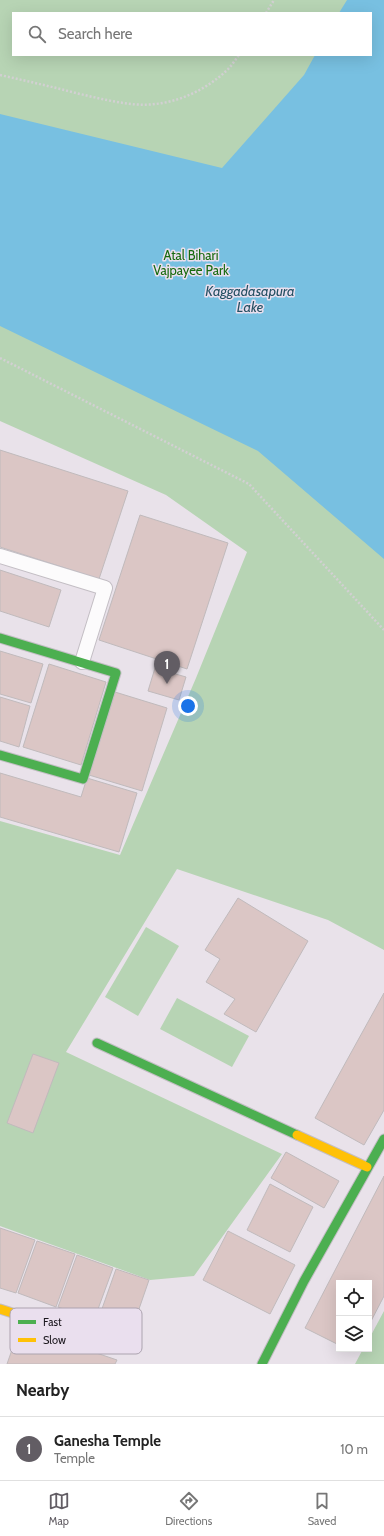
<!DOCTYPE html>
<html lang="en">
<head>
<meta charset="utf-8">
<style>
	:root { --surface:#fff; --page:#f2f2f2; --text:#222; --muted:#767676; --line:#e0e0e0; --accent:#625d64 }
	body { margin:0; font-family:Cabin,sans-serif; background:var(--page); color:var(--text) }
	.controls { position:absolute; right:12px; bottom:12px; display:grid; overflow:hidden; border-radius:0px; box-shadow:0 4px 16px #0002 }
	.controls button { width:36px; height:36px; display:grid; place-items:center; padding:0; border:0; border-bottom:1px solid var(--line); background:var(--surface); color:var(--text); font:20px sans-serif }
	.you { position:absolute; left:188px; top:706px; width:14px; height:14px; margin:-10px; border:3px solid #fff; border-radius:50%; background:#1a73e8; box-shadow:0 0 0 6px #1a73e833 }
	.badge { display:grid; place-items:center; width:26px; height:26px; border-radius:50%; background:var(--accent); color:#fff; font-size:13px; font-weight:700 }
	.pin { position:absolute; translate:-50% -33px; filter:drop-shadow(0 1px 2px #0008) }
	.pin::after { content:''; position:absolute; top:21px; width:14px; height:12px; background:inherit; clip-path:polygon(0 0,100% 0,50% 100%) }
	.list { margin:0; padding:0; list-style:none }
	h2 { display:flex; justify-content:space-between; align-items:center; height:52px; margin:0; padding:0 16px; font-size:17px }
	h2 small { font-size:13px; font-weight:400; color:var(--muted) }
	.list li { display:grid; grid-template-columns:26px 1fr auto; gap:12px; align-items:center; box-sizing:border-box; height:64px; padding:0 16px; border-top:1px solid var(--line) }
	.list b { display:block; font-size:15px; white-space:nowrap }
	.list p { margin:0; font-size:13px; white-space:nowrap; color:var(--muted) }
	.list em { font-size:13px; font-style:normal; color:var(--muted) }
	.icon { flex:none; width:22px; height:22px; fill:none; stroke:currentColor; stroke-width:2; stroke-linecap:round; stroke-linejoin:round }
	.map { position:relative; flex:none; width:384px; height:1364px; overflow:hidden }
	.search { position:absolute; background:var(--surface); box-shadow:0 4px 16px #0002; left:12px; right:12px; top:12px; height:44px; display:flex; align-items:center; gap:10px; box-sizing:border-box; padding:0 14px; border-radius:0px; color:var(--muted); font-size:15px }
	.sheet { height:116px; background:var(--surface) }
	nav { display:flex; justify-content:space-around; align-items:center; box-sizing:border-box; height:56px; border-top:1px solid var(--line); background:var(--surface); font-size:11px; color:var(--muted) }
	nav a { display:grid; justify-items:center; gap:2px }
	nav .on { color:var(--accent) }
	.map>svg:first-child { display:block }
	.green { fill:#b7d4b4; fill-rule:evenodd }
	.water { fill:#78c0e1 }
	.building { fill:#dbc6c5; stroke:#c0babc }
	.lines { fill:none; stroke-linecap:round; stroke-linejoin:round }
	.lane-casing { stroke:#c3bec4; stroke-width:16 }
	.fast-casing { stroke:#c3bec4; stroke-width:11 }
	.slow-casing { stroke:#c3bec4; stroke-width:11 }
	.path { stroke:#d2d0d2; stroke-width:2.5; stroke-dasharray:2 2; stroke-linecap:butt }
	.lane { stroke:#fcfbfc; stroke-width:14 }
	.fast { stroke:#4caf50; stroke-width:9 }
	.slow { stroke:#ffc107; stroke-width:9 }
	.labels { text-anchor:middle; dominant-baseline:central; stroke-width:3; stroke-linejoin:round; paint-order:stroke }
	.park-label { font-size:13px; fill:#166a0f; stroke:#eadfee }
	.water-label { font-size:14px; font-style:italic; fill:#234f62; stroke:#eadfee }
	.key { fill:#eadfee; stroke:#aca3af; stroke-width:1 }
	.key-label { font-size:11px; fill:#1a161c }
</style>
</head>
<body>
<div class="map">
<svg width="384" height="1364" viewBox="0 0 384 1364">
	<rect width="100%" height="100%" fill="#e9e2ea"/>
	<g class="green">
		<path d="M0 0H384V950L328 920 177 869 66 1052 282 1154 194 1276 150 1280 0 1226V821L120 855 196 678 247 552 166 495 0 421ZM13 13H371V55H13Z"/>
		<path d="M146 927 179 946 138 1016 105 997Z"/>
		<path d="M177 998 249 1036 232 1067 160 1029Z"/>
		<path d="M384 1311V1364H355L363 1349H369V1339Z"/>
	</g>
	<path class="water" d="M347 0H384V559L258 451 0 326V114L222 168 304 75 315 55H371V13H339Z"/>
	<g class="building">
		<path d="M0 450 128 491 99 579 0 547Z"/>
		<path d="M140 515 228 543 187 669 99 640Z"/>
		<path d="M0 570 61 590 49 627 0 611Z"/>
		<path d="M0 651 43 664 31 703 0 694Z"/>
		<path d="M49 664 106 682 81 765 23 747Z"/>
		<path d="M155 668 186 677 179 700 148 691Z"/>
		<path d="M115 692 167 708 142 791 89 775Z"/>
		<path d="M0 697 30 706 19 747 0 741Z"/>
		<path d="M0 773 81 797 87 778 137 793 119 852 0 817Z"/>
		<path d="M238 898 308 941 256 1032 224 1014 235 999 206 982 220 959 205 950Z"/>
		<path d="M384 993V1110L364 1145 315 1118Z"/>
		<path d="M33 1054 59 1063 33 1133 7 1123Z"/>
		<path d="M286 1152 339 1181 324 1208 271 1178Z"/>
		<path d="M384 1176V1296L369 1325V1283H339V1345L305 1328Z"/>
		<path d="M270 1184 313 1207 290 1252 247 1230Z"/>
		<path d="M0 1228 35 1240 16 1293 0 1288Z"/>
		<path d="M228 1231 295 1265 270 1314 203 1280Z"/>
		<path d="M37 1241 75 1254 56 1307 18 1293Z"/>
		<path d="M77 1255 113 1268 94 1320 58 1307Z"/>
		<path d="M116 1269 149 1280 130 1335 97 1323Z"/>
		<path d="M20 1327 117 1360 115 1364H7Z"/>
	</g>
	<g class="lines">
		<defs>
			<path id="lane" d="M0 556 105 588 82 662"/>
			<g id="fast">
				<path d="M0 638 116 673 83 779 0 755"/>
				<path d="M97 1043 297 1135"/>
				<path d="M262 1364 304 1281 384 1139"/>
			</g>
			<g id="slow">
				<path d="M297 1135 367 1167"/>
				<path d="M0 1309 93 1339"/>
			</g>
		</defs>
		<use href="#lane" class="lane-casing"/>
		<use href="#fast" class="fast-casing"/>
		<use href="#slow" class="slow-casing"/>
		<g class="path">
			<path d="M266 13 274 0"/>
			<path d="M0 75C27 81 53 87 80 94 97 98 114 102 131 104 165 108 200 95 226 71 231 67 235 60 239 55"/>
			<path d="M0 358 249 484 384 630"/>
		</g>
		<use href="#lane" class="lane"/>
		<use href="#fast" class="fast"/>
		<use href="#slow" class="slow"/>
	</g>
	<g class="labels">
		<g class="park-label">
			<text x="191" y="255">Atal Bihari<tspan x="191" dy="15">Vajpayee Park</tspan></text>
		</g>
		<g class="water-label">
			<text x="250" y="291">Kaggadasapura<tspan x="250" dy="16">Lake</tspan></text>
		</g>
	</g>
	<rect x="10" y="1308" width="132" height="46" rx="6" class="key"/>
	<rect x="18" y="1320" width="18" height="4" fill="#4caf50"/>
	<rect x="18" y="1338" width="18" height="4" fill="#ffc107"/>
	<g class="key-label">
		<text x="43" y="1326">Fast</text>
		<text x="43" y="1344">Slow</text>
	</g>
</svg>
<div class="controls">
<button><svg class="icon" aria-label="locate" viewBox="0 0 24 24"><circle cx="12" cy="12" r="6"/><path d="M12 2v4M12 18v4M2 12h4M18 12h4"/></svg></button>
<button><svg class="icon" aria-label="layers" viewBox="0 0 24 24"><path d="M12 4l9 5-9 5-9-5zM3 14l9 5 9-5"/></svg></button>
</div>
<div class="you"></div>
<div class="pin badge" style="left:167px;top:684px">1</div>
<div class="search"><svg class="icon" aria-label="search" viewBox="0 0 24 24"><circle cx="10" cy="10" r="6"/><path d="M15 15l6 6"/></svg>Search here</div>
</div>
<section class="sheet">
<h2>Nearby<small></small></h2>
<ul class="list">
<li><span class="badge">1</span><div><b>Ganesha Temple</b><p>Temple</p></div><em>10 m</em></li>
</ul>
</section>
<nav>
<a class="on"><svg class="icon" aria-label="map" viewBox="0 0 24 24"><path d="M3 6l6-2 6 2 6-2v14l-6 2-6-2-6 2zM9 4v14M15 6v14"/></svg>Map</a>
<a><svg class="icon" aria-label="directions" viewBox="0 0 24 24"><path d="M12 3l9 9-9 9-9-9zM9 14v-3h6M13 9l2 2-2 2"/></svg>Directions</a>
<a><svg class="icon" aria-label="saved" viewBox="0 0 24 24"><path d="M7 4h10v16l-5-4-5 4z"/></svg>Saved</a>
</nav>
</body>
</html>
